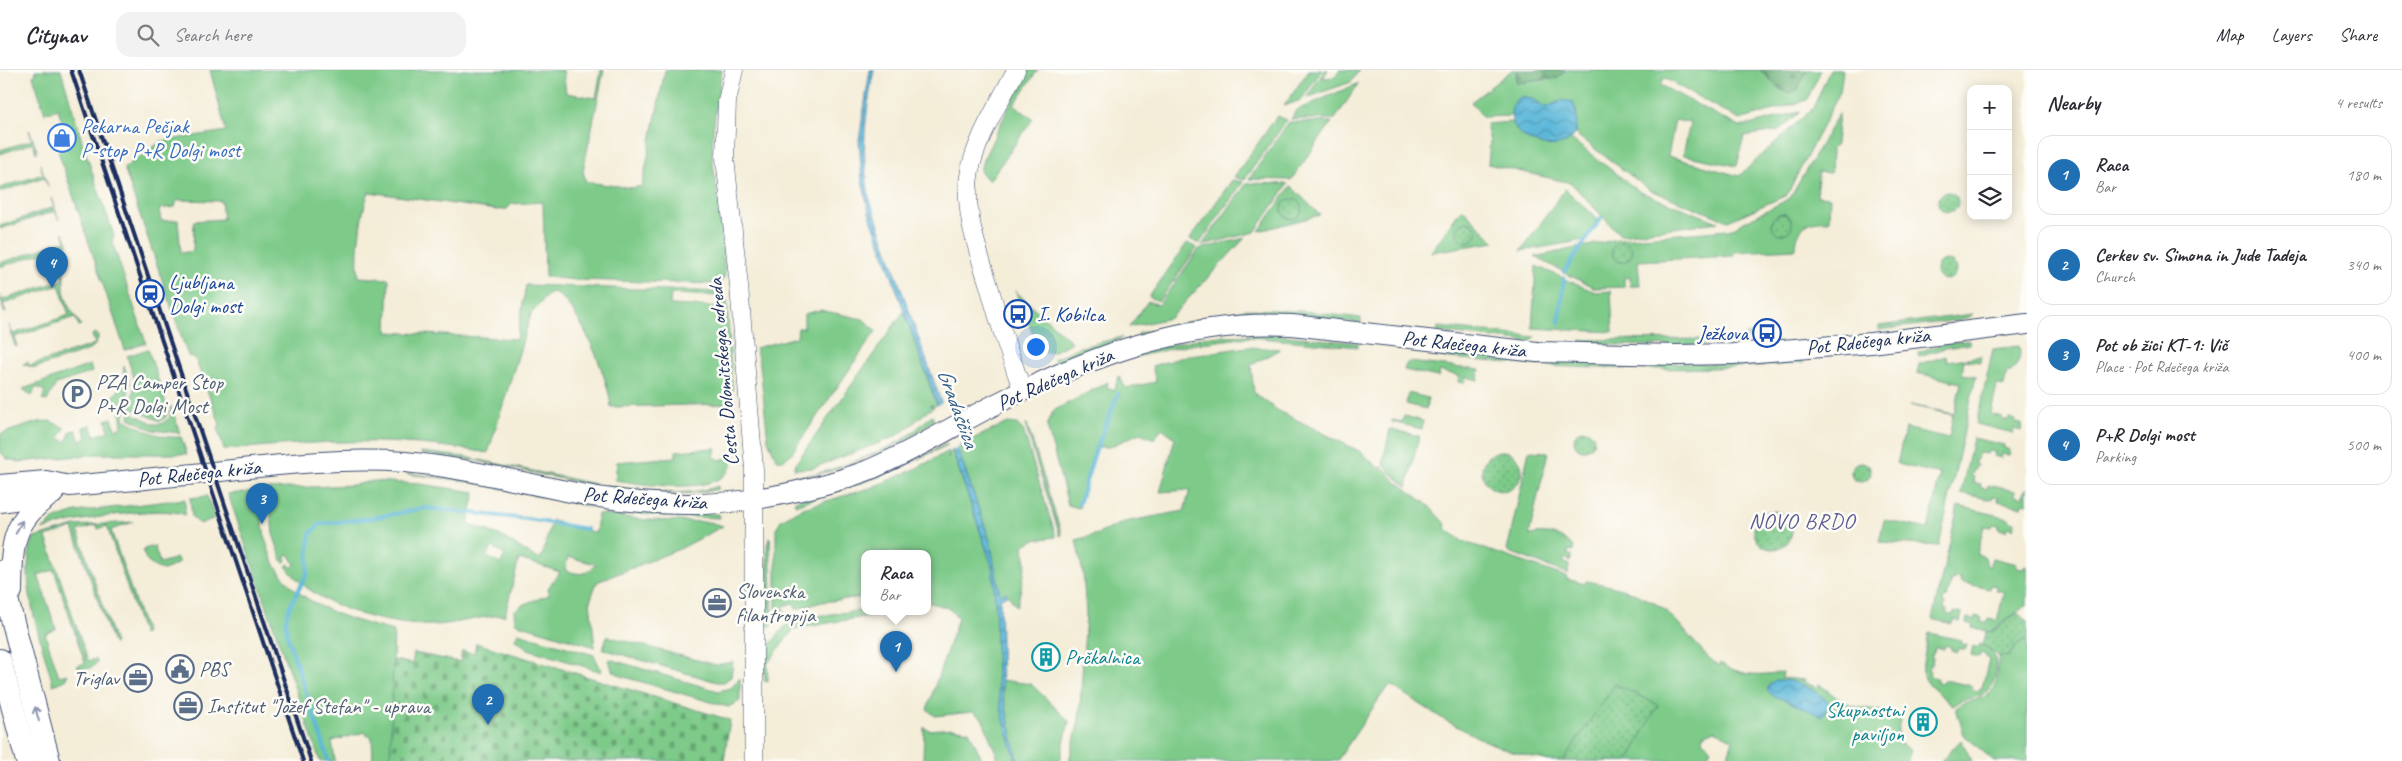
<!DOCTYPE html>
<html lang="en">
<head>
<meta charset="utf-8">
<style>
	:root { --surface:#fff; --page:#f2f2f3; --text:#2b2b33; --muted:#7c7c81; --line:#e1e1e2; --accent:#1f6fb2 }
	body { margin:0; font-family:Caveat,sans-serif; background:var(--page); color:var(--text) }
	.controls { position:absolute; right:15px; top:15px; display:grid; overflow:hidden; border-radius:10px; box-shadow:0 2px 12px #0003 }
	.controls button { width:45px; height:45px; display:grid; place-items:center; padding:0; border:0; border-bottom:1px solid var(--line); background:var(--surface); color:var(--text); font:25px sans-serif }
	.you { position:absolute; left:1035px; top:276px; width:18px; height:18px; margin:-12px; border:4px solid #fff; border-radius:50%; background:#1a73e8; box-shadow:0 0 0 8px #1a73e833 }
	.badge { display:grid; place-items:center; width:32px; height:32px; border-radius:50%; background:var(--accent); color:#fff; font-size:16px; font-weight:700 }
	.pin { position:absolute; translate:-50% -41px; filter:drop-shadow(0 1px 2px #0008) }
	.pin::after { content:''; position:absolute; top:26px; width:18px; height:15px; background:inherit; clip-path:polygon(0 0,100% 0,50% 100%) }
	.popup { position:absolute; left:861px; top:480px; width:70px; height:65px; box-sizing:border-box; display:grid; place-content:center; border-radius:10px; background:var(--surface); filter:drop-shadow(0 1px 4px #0005); font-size:16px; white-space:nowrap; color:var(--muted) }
	.popup b { font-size:19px; color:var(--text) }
	.popup::after { content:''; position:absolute; left:50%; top:100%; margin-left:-10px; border:10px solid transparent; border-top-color:var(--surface) }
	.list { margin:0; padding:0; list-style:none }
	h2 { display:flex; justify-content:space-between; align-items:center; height:65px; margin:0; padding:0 20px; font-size:21px }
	h2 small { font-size:16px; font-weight:400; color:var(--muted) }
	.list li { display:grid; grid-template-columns:32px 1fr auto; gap:15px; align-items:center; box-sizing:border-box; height:80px; margin:0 10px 10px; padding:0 10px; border:1px solid var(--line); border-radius:15px }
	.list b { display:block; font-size:19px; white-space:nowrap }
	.list p { margin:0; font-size:16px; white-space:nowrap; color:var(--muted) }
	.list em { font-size:16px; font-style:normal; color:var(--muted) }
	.icon { flex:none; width:28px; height:28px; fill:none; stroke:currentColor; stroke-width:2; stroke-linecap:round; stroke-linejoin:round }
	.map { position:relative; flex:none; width:2027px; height:691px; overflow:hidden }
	header { display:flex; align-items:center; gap:30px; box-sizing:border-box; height:70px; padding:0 25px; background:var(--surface); border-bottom:1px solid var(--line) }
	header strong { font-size:24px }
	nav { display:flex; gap:28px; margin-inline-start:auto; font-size:18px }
	.search { width:350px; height:45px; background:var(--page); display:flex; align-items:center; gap:12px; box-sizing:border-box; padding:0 18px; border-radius:15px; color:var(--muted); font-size:19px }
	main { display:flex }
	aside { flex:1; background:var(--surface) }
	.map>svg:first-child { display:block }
	.grass { fill:#7dca89; stroke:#4c7c74; fill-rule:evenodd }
	.forest { fill:url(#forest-firs); stroke:#406e6a }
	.cemetery { fill:url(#cemetery-stones); stroke:#4c7c74 }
	.park { fill:url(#park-dots); stroke:#4c7c74 }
	.water { fill:url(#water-waves); stroke:#3b739c }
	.pier { fill:#f4edd8 }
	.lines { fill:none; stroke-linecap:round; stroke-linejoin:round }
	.stream { stroke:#5bb7d9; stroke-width:4 }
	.tertiary-casing { stroke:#3c4c70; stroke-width:19 }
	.secondary-casing { stroke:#3c4c70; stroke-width:22 }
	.primary-casing { stroke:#3c4c70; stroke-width:24 }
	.tertiary { stroke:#fff; stroke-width:18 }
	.secondary { stroke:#fff; stroke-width:20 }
	.primary { stroke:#fff; stroke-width:22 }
	.rail { stroke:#1b2f5e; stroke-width:4 }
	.oneway { stroke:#8d97ae }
	.labels { text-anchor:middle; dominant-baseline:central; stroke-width:5; stroke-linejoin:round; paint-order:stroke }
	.shop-label { font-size:21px; fill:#366cbe; stroke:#fdfcf7; text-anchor:start }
	.transit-label { font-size:21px; fill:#164399; stroke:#fdfcf7; text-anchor:start }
	.street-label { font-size:21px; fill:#1b2f5e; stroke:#fdfcf7 }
	.service-label { font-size:21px; fill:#4e5e75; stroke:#fdfcf7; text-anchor:start }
	.culture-label { font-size:21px; fill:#0d838f; stroke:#fdfcf7; text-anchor:start }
	.water-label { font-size:22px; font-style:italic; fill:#315f89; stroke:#fdfcf7 }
	.neighbourhood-label { font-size:22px; letter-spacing:1px; fill:#5d5c93; stroke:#fdfcf7 }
</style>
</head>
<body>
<header>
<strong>Citynav</strong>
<div class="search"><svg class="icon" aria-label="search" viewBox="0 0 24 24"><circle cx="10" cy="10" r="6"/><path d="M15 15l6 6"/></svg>Search here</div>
<nav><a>Map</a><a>Layers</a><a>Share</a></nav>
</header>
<main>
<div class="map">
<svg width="2027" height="691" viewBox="0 0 2027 691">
	<defs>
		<pattern id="forest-firs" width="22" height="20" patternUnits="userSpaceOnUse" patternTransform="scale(1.25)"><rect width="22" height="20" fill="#66ae75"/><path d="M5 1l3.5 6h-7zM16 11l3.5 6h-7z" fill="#538e63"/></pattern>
		<pattern id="cemetery-stones" width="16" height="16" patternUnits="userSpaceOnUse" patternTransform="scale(1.25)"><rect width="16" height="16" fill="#7dca89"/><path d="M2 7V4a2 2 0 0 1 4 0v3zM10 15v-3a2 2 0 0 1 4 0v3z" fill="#66a473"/></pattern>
		<pattern id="park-dots" width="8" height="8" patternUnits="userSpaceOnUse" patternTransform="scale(1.25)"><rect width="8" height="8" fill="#7dca89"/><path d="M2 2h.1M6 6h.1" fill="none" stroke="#66a473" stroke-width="1.8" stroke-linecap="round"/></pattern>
		<pattern id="water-waves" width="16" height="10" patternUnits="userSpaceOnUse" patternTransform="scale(1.25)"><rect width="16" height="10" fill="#5bb7d9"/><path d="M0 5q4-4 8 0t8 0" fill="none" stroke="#4a95b3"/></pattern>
	</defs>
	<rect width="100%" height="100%" fill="#fdfcf7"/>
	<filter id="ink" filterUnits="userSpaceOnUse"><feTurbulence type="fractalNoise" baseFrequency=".02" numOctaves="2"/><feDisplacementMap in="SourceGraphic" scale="10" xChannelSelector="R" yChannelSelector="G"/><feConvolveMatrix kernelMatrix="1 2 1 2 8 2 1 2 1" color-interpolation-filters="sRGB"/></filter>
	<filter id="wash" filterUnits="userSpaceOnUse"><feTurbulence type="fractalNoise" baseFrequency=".0096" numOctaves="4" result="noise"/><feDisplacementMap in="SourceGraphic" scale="20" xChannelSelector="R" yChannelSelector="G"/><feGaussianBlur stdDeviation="1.12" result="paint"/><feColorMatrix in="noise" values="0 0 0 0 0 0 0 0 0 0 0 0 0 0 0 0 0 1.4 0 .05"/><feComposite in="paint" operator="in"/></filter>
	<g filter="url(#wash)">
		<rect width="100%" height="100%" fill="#f4edd8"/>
		<g class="grass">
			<path d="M35 0H61L84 78 114 166 112 171 146 273 125 280 58 81 70 76 58 39 45 43 33 6 36 4Z"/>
			<path d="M210 0H563L566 23 596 28 601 0H604L583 101 586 112 633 118 642 116 665 0H722L713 59 712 88 720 138 725 206 719 214 577 210 545 207 543 132 512 134 507 139 497 140 369 122C361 141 355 187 359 207L389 209 387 262 517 269 526 215 722 222 727 231 733 331 728 334 611 337C609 309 579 235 554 222L549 223 531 244 488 383C395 366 318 371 224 380L218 360 220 354 196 291 194 287 188 286 124 98 162 71 226 61ZM177 130 221 131 223 149 194 151 193 181 181 183 178 150 161 151 159 139 175 137ZM671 224 720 226V237L670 235Z"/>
			<path d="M1027 0H1038L1014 35 1033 49 989 111 980 101 983 90Z"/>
			<path d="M1309 0H1322L1301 30 1284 36Z"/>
			<path d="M1325 0H1328L1323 8 1335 7 1339 0H1359L1351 12 1306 28Z"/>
			<path d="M1512 0H1516L1517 13 1558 8 1565 0H1760L1781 20 1798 19 1807 0H1821L1807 30 1740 50 1664 8 1660 15 1740 57 1800 42 1778 61 1744 66 1737 96 1683 85 1690 53 1675 50 1668 86 1739 106 1813 38 1830 0H1843L1840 22 1787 125 1728 151 1650 120 1575 64 1576 39 1562 30 1546 38 1535 30 1523 27 1516 30 1510 46 1483 47 1471 32Z"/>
			<path d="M1359 13 1335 49H1291L1297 40Z"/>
			<path d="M1839 43 1836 74 1832 78 1831 103 1818 102 1817 126 1830 127 1829 151C1808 149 1796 158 1796 179L1734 182 1733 186 1638 191 1640 216H1630V207L1624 208V217L1595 218 1565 203 1582 177 1618 169 1729 160 1790 128ZM1778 144H1786L1791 150V155L1785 163H1778L1773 149ZM1626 173 1632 178 1631 186 1623 192 1618 191 1613 178Z"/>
			<path d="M1277 46 1287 50 1244 110 1234 107Z"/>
			<path d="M1289 52H1332L1291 110 1249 109Z"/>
			<path d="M1511 52C1522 73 1544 71 1566 73L1571 69 1640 122 1718 152 1620 165 1571 113 1488 94 1490 72 1486 54Z"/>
			<path d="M29 60 37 80 36 83 33 73 0 84V80L32 70Z"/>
			<path d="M40 94 48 116 44 107 0 122V118L43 104Z"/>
			<path d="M1232 110 1243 112 1199 174 1190 169Z"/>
			<path d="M1247 113 1288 114 1255 162 1202 175Z"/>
			<path d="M1291 116 1320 145 1259 161ZM1286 131 1300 133 1302 141 1296 148 1290 149 1283 135Z"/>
			<path d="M1565 119 1598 149 1585 170 1521 181Z"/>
			<path d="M51 128 59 150 55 141 0 159V156L54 137Z"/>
			<path d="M1462 138 1495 172 1431 182Z"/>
			<path d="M63 162 69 174 0 197V193L66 171Z"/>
			<path d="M1245 168 1170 248 1129 257 1148 231 1159 235 1199 179Z"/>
			<path d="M1187 173 1197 178 1159 231 1149 227Z"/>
			<path d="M1580 177 1564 202 1535 187Z"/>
			<path d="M1536 196 1563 208 1558 252 1565 209 1595 222 1611 221 1613 262 1532 258Z"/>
			<path d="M60 200 64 201V221L69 237 81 255 79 256 75 247 15 267 17 277 15 276 9 255 13 264 69 245 59 215 3 234 6 243 4 242 0 225 2 230 63 210Z"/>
			<path d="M1015 221 1072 272 1053 282H1045L1038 278 1023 238Z"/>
			<path d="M1246 239 1300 241 1361 248V253L1291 245H1247L1138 266 1139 263Z"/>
			<path d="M820 240 863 249 876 261 791 384 784 390H777L768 370 760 295 755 278 797 267 798 258H804V244Z"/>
			<path d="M904 241 937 336 929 335 934 337C919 346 909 360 892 368L813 398 794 399 796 393Z"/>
			<path d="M1973 244 1967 249 1879 260V256Z"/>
			<path d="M1438 257 1535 267 1530 272 1437 262Z"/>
			<path d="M1763 261V266C1704 280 1643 275 1582 274L1581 270 1730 269Z"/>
			<path d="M96 263 98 266C98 272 95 276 89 280L35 298 23 294 28 292 29 296 95 274 92 265Z"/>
			<path d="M1270 264 1358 273V277L1250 267 1186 275 1132 288 1131 284 1204 267Z"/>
			<path d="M1122 267 1120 270 1055 293 1054 289 1080 277Z"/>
			<path d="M1969 270 1970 274 1945 278 1919 286 1918 282 1942 274Z"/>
			<path d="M2019 276C2022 287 2018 294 2011 302H2007L2004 316 1997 315 1991 344 2002 347V350L2008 351 2009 348 2016 350 2015 353 2022 354 2021 361 2014 359 2013 363 1976 354 1993 279Z"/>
			<path d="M1247 277 1280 279 1251 295 1254 323 1277 340 1361 382 1380 399 1382 396 1394 410 1428 435 1446 455 1445 458 1462 471 1567 507 1566 509 1585 514 1586 511C1612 515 1649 525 1668 543 1681 554 1689 568 1702 580V582L1719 596 1720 593C1741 606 1759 606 1783 602L1782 608 1805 610 1804 612 1818 618 1819 614 1836 627 1852 636 1901 644 1897 665 1898 672 1910 680 1908 691H1730L1727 689 1733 670 1715 660 1704 665 1703 670 1711 679 1704 691H1549L1509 681 1477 667 1443 649 1392 616 1389 617 1381 626 1337 691H1069L1079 651 1086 544 1083 503 1076 470 1098 464 1124 452 1184 441 1190 420 1160 422 1175 368 1162 358 1154 369 1140 363 1109 377H1097L1079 438 1068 435 1047 356 1053 341 1108 312 1107 317 1114 320 1119 306 1126 318 1156 312 1152 296 1187 286Z"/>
			<path d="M148 279 168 340 166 347 160 351 131 338 135 312 127 286Z"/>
			<path d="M1435 282 1505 289 1728 294 1803 289V293C1677 303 1559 300 1434 286Z"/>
			<path d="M1946 286 1947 291 1981 286 1980 292 1964 290 1962 304 1976 306 1939 476 1879 472 1884 450 1928 459 1940 404 1897 394 1905 358 1949 368 1953 345 1910 335 1954 344 1961 313 1917 303 1919 294Z"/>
			<path d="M1409 292 1480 300 1478 310 1466 307 1464 313 1458 312 1459 306 1440 301 1438 307 1404 300 1406 294Z"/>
			<path d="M90 295 92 302 56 314 47 331 42 330 45 321 36 317 32 326 23 319Z"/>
			<path d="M124 296 130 313 126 336 112 328 123 315Z"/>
			<path d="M1408 323 1428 328 1426 339 1406 334Z"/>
			<path d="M108 331 125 339 124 349C142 359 160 369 181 367L187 384H98L20 392 7 389 0 382V364L38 352 50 351 65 358 59 368 66 372 71 361 76 360 80 371 87 368 83 357 91 355 95 366 109 361 106 350 112 348 115 359 122 357 120 341 105 333Z"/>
			<path d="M171 336 180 363 153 360 129 348 130 342 154 354H161L170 348Z"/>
			<path d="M932 345 934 350 907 370 888 379 831 401 794 409V406C819 408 883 382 905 368 915 362 923 352 932 345Z"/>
			<path d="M1404 346 1423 351 1422 359 1392 352V350L1402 352Z"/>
			<path d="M1008 353 1017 354 1023 360 1056 467 1033 470 1023 476 1026 493 1017 537 1006 523 1000 525 990 471 957 377 965 378 959 375Z"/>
			<path d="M1027 354 1062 465 1060 466 1025 355Z"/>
			<path d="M1390 359 1419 366 1407 417 1391 403 1383 392Z"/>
			<path d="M1973 368 2004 375V378L2010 380 2009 385 2002 384 2001 388 1994 386 1995 382 1988 381 1987 384 1979 383 1974 393 1977 394 1971 406 1974 407 1973 412 1981 414 1980 417 1987 419 1988 415 2015 421V425L2022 427 2027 417V434L2023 433 2022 437 1998 431 1999 428 1993 426 1992 430 1961 423Z"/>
			<path d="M948 373V375L879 407 795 435V431L911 391Z"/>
			<path d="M716 378 714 387 720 390 736 385C733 391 730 401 725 405 703 424 642 414 615 410L617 392 676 387V381Z"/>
			<path d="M952 380 992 496 996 523 998 620 1016 691H999L982 648 973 642 935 646 927 639 958 548 949 538 927 532V483H865V527L822 532 796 539 794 533 783 536 785 542 776 538V459L781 450 803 438 870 418 913 400 949 381 948 389Z"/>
			<path d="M1529 381 1548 382 1529 465C1547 462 1560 464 1574 477L1573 481 1568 480V485H1572L1570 492 1566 488 1563 492 1569 495 1568 504 1507 481Z"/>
			<path d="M421 382 465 387 595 414V416L478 391 421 384Z"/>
			<path d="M407 403 459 409 592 436V437L459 410 407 404Z"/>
			<path d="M373 411 420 414 475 422 468 454 499 465 538 489 542 486 552 450 596 463 598 444 648 450 709 452 723 456 682 478 597 512 590 531 595 577 515 553 514 541 524 534 549 525 548 518 560 502 519 489 505 545C482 546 460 553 437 555 389 557 314 538 286 496L289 494 291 498 295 494 289 484 285 487 286 491 283 493 273 464 268 419 353 415ZM493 477 505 485 500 494 486 486ZM568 487 596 494C585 506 580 505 565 500Z"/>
			<path d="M606 415C641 421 684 428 718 416V419C685 428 646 422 611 418L605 417Z"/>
			<path d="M259 421C262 440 262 459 268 478 284 532 345 549 394 561L393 590 418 595 446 691H373L372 667 367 666 365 662 332 671 335 691H320L228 424Z"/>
			<path d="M207 426 215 448 200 454 192 447 190 428Z"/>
			<path d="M185 429V445C163 434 66 451 42 460L55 449 76 442Z"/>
			<path d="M1958 436 2009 448V451L2015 452 2013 459 2007 457 2006 461 1999 459V455L1993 454 1992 457 1984 456 1977 484 1985 487 1987 496 1989 497 1992 488 2017 494V498L2023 499 2025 496H2027V535L1990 562 1972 558 1973 555 1966 553 1967 548 1975 550V546L1982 548 1981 551 1988 553 1989 549 1997 551 2004 522 1996 520V516L1990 515 1989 519 1960 512 1961 509 1955 507 1954 510H1951L1947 528H1944L1943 533 1945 534 1944 539 1947 540 1946 544 1953 545 1954 541 1962 543 1960 552 1953 550 1952 554 1932 549Z"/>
			<path d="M603 437 719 444 720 448 651 445 602 439Z"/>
			<path d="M133 452 111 460 146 564 143 565 107 456 98 459 96 455 78 461 115 573 113 574 73 458 46 467 88 591 96 589 97 592 93 597 82 600 77 596 85 593 54 500 38 505 56 559 45 564 59 606 68 604 65 610 53 615C43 574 16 508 34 468L75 456Z"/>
			<path d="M770 467 773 554 770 557 768 556 767 475Z"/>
			<path d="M154 476 160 493 177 488 179 493 164 500C153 498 142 490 144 479Z"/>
			<path d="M865 540 879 541 875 545 794 559 767 594 768 611 765 612 762 585 791 549Z"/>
			<path d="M518 563 594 585 602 602 528 579 515 569Z"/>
			<path d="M1929 563 1961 570 1960 573 1967 575 1965 580 1958 578 1957 582 1951 580V577L1945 575 1944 579 1936 577 1931 587 1933 588 1932 595H1929L1928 600 1930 601 1929 606 1937 608V612L1943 613 1944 610 1972 616 1971 619 1979 621 1980 618H1982L1989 589 1986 588V585L1980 583 1979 587 1971 585 1973 576 1979 578 1980 574C2003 581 2000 614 1982 625 1972 630 1962 627 1953 636 1917 605 1919 610 1929 563Z"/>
			<path d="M607 566 716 595 733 592 731 607 724 612H717L603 579Z"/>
			<path d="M2027 568V691H1994L1964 665 1956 638C1964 630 1972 632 1982 628 1998 621 1999 600 1998 586L2002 587Z"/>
			<path d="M609 589 718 621 731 618 740 608V631L728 637 621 606 612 600Z"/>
			<path d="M1001 610 1031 614 1069 651 1060 691H1018L1004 637Z"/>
			<path d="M924 657 929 660 953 658 969 661 983 691H923Z"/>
			<path d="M1961 670 1972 691H1941Z"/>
		</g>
		<g class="forest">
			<path d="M1516 0H1565L1558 8 1516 13Z"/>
			<path d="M1760 0H1807L1798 19 1787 24Z"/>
		</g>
		<path class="cemetery" d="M476 573 730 650 724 691H390L393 590 412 594 414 583 460 592 462 581 474 583Z"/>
		<g class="park">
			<circle cx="1948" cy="132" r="10"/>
			<circle cx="1292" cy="139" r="10"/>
			<circle cx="1782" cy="154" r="10"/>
			<circle cx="1467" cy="162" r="10"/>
			<circle cx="1622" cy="182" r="10"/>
			<circle cx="1946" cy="200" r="10"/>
			<circle cx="1584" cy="370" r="10"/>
			<circle cx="1502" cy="401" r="20"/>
			<circle cx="1861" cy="402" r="10"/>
			<circle cx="1773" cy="460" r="19"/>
			<path d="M2018 543 2027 552V568L2015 577 2009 586C1996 589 1993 580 1983 575L1986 562C1999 562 2006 548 2018 543Z"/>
			<path d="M1615 614 1658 635 1628 691H1563Z"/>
		</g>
		<g class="water">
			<path d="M870 0H874C865 47 860 83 870 130L990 471 1000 525 1006 522 1007 525 1000 529 1002 621 1018 691H1016C1009 668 1001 644 998 620 994 579 998 537 992 496L936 331 869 142 862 110 859 70Z"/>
			<path d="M1523 26 1535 30 1546 38 1562 30 1573 32C1578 44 1579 58 1571 69 1548 88 1495 63 1516 30Z"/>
			<path d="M1776 610C1797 610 1815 618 1830 634L1822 646 1772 625 1767 620 1768 616Z"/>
		</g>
		<path class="pier" d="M943 332 959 376 950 381 935 337Z"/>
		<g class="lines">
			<g class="stream">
				<path d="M1564 202 1601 148"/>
				<path d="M1559 252 1564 208"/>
				<path d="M1079 434 1095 382 1118 324"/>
				<path d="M329 691 287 565 286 550 289 538 307 504 310 464 320 454 372 448 426 438 527 449 586 459"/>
			</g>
		</g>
	</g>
	<g filter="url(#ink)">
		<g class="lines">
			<defs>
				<g id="tertiary">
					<path d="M734 0 727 31 725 88 739 216 754 399V691"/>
					<path d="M1016 0C1000 32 978 65 970 100 962 139 978 180 989 216 999 252 1010 287 1023 321"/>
				</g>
				<g id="secondary">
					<path d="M0 415 46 411 70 416C114 412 159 408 203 403 270 396 337 387 405 392 471 398 533 416 598 427 650 435 704 437 756 429 793 423 831 414 866 401 911 383 953 356 996 334 1088 287 1187 249 1292 255L1537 282 1677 285 1733 284 1871 273 2027 254"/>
					<path d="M0 432 53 424"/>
				</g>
				<g id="primary">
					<path d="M0 502 49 691"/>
					<path d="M11 521C12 479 10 453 48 426"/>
					<path d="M0 590 27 691"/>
				</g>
			</defs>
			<use href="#tertiary" class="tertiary-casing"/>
			<use href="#secondary" class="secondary-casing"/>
			<use href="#primary" class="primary-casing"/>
			<use href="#tertiary" class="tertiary"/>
			<use href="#secondary" class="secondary"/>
			<use href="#primary" class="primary"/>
			<g class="rail">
				<path d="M71 0 303 691"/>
				<path d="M79 0 311 691"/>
			</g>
		</g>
		<defs><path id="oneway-shaft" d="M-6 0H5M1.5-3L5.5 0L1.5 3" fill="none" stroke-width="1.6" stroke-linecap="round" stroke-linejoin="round" transform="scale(1.25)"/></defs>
		<g class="oneway">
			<use href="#oneway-shaft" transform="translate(19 457) rotate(-64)"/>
			<use href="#oneway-shaft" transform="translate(37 644) rotate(-105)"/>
		</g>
	</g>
	<defs>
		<symbol id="shop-ring" viewBox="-11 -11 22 22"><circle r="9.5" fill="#fdfcf7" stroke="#3f7fe0" stroke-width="1.5"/><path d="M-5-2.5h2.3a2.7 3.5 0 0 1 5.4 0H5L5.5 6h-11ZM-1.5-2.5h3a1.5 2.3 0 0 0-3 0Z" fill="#3f7fe0"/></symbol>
		<symbol id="station-ring" viewBox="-11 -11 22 22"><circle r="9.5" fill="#fdfcf7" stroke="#1a4fb4" stroke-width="1.5"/><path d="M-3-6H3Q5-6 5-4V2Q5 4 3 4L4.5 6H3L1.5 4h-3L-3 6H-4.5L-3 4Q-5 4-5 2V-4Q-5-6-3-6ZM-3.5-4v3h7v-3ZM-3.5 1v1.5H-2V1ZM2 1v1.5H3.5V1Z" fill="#1a4fb4"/></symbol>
		<symbol id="bus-ring" viewBox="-11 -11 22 22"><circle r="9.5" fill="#fdfcf7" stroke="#1a4fb4" stroke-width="1.5"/><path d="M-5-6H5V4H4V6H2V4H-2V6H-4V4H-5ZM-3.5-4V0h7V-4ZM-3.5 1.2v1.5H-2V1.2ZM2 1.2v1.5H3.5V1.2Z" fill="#1a4fb4"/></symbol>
		<symbol id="parking-ring" viewBox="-11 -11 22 22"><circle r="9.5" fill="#fdfcf7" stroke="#5c6f8a" stroke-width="1.5"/><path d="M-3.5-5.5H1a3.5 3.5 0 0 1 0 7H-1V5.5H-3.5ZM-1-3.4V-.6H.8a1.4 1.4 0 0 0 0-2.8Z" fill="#5c6f8a"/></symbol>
		<symbol id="office-ring" viewBox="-11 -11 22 22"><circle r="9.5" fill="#fdfcf7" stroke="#5c6f8a" stroke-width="1.5"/><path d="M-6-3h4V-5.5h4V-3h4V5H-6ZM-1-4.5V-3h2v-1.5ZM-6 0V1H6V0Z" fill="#5c6f8a"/></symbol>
		<symbol id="building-ring" viewBox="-11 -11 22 22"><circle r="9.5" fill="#fdfcf7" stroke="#0f9aa8" stroke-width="1.5"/><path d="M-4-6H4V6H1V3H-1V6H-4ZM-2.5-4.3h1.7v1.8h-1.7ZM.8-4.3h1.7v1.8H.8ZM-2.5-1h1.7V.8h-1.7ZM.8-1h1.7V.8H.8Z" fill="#0f9aa8"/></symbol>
		<symbol id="civic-ring" viewBox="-11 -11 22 22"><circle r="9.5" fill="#fdfcf7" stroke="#5c6f8a" stroke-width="1.5"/><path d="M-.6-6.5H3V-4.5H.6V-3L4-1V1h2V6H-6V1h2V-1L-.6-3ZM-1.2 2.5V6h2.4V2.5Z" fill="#5c6f8a"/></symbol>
	</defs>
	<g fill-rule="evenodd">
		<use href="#shop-ring" x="46" y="52" width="32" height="32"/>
		<use href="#station-ring" x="134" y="208" width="32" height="32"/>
		<use href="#bus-ring" x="1002" y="228" width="32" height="32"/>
		<use href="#bus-ring" x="1751" y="247" width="32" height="32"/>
		<use href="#parking-ring" x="61" y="308" width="32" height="32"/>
		<use href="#office-ring" x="701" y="517" width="32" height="32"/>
		<use href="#building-ring" x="1030" y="571" width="32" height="32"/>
		<use href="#civic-ring" x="164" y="583" width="32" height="32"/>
		<use href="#office-ring" x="122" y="592" width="32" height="32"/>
		<use href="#office-ring" x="172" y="620" width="32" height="32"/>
		<use href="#building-ring" x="1907" y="636" width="32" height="32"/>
	</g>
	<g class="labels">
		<g class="shop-label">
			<text x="81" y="56">Pekarna Pečjak<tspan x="81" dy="24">P-stop P+R Dolgi most</tspan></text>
		</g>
		<g class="transit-label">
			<text x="169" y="212">Ljubljana<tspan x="169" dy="24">Dolgi most</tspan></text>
			<text x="1037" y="244">I. Kobilca</text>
			<text x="1748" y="263" text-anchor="end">Ježkova</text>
		</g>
		<g class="street-label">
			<text transform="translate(1868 271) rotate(-6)">Pot Rdečega križa</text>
			<text transform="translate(1464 274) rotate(6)">Pot Rdečega križa</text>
			<text transform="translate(723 302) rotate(-95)">Cesta Dolomitskega odreda</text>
			<text transform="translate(1055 309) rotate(-24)">Pot Rdečega križa</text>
			<text transform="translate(199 403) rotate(-6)">Pot Rdečega križa</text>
			<text transform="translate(645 428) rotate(4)">Pot Rdečega križa</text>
		</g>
		<g class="service-label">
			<text x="96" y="312">PZA Camper Stop<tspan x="96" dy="24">P+R Dolgi Most</tspan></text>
			<text x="736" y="521">Slovenska<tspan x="736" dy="24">filantropija</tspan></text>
			<text x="199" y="599">PBS</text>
			<text x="119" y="608" text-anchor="end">Triglav</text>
			<text x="207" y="636">Institut "Jožef Stefan" - uprava</text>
		</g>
		<g class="culture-label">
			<text x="1065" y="587">Prčkalnica</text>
			<text x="1904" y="640" text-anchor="end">Skupnostni<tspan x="1904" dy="24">paviljon</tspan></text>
		</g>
		<g class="water-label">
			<text transform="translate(958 338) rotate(70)">Gradaščica</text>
		</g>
		<g class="neighbourhood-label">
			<text x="1802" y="451">NOVO BRDO</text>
		</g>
	</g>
</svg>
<div class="controls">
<button>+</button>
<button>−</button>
<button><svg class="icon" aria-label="layers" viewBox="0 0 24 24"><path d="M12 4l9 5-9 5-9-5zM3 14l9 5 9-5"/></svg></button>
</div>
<div class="you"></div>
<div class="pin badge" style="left:896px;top:602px">1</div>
<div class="popup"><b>Raca</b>Bar</div>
<div class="pin badge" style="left:488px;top:655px">2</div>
<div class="pin badge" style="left:262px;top:454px">3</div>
<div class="pin badge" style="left:52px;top:218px">4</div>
</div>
<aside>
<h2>Nearby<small>4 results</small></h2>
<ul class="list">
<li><span class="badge">1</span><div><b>Raca</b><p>Bar</p></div><em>180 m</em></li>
<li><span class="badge">2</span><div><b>Cerkev sv. Simona in Jude Tadeja</b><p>Church</p></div><em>340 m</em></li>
<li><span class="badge">3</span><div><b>Pot ob žici KT-1: Vič</b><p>Place · Pot Rdečega križa</p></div><em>400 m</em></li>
<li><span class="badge">4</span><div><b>P+R Dolgi most</b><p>Parking</p></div><em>500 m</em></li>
</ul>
</aside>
</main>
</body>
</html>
